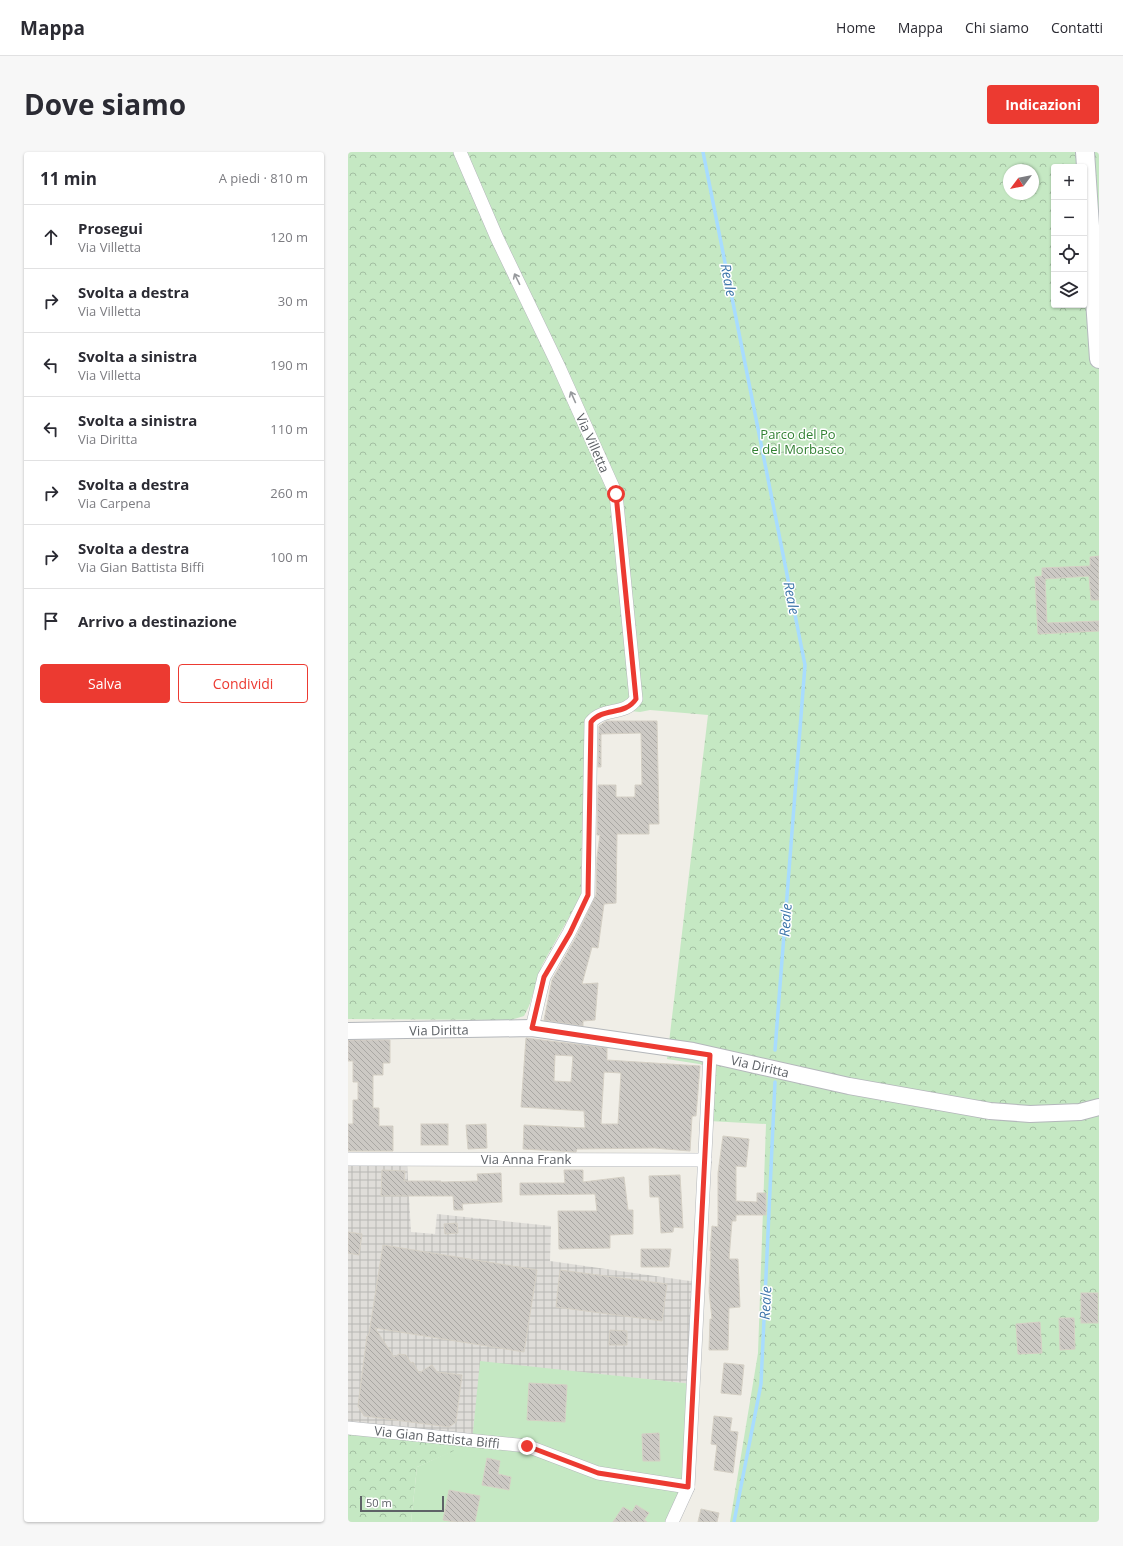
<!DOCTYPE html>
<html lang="it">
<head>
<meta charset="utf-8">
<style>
	:root { --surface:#fff; --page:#f7f7f7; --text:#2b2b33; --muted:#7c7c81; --line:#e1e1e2; --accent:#ec3a31 }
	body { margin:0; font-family:"Open Sans",sans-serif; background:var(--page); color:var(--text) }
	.controls { position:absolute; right:12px; top:12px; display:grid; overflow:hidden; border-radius:4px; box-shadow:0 1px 3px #0004 }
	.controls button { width:36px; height:36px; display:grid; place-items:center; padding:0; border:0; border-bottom:1px solid var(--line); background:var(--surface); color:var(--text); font:20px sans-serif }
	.compass { position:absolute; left:655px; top:12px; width:36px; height:36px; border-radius:50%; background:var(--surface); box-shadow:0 1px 3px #0004; rotate:238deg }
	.scale { position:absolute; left:12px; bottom:10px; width:84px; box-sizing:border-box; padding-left:4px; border:2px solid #5e6267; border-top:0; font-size:11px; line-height:14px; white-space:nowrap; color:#5e6267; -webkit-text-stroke:3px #fff; paint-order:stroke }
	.stop { position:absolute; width:12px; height:12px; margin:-9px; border:3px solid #ec3a31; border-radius:50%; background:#fff }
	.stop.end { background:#ec3a31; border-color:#fff; box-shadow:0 1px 4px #0008 }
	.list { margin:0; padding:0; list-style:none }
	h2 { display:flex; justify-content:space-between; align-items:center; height:52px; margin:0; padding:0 16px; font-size:17px }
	h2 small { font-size:13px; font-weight:400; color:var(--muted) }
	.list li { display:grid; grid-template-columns:26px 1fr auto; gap:12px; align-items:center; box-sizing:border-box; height:64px; padding:0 16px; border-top:1px solid var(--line) }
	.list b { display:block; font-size:15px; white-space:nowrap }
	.list p { margin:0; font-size:13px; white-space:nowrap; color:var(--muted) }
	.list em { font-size:13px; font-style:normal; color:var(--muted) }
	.actions { display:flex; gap:8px; padding:12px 16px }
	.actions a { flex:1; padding:9px 0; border:1px solid var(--accent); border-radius:4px; text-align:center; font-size:14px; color:var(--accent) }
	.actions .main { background:var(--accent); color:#fff }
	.icon { flex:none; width:22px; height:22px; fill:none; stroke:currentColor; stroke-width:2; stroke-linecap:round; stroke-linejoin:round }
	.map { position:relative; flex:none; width:751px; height:1370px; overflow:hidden; border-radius:4px }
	header { display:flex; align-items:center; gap:24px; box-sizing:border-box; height:56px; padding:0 20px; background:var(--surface); border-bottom:1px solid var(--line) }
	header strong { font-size:19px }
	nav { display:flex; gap:22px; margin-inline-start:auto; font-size:14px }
	.intro { display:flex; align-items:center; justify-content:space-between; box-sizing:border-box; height:96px; padding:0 24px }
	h1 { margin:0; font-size:28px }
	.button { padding:10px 18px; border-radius:4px; background:var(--accent); color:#fff; font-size:14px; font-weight:700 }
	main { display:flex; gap:24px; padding:0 24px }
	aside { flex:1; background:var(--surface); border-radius:4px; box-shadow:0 1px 3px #0004 }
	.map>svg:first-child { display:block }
	.industrial { fill:url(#industrial-grid) }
	.green { fill:#c5e8c3 }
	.forest { fill:url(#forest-crowns); fill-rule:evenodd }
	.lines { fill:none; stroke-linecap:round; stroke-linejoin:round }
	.stream { stroke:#a8dcff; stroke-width:3.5 }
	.building { fill:url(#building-back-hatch); stroke:#d5d0c5; fill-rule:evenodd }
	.minor-casing { stroke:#b4b7bb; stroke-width:14 }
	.tertiary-casing { stroke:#b4b7bb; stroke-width:18 }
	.secondary-casing { stroke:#b5b9be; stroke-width:20 }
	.minor { stroke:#fff; stroke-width:13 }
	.tertiary { stroke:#fff; stroke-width:16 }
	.secondary { stroke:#fff; stroke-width:18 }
	.oneway { stroke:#96999c }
	.route { stroke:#ec3a31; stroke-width:5 }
	.labels { text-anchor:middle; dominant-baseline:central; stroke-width:3; stroke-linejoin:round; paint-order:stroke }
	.park-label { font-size:13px; fill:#338234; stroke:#fff }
	.street-label { font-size:13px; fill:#5e6267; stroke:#fff }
	.water-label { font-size:14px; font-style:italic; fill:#3f77ab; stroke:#fff }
</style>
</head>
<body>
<header>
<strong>Mappa</strong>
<nav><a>Home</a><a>Mappa</a><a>Chi siamo</a><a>Contatti</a></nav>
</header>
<div class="intro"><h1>Dove siamo</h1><a class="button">Indicazioni</a></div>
<main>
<aside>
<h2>11 min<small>A piedi · 810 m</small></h2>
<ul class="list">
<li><svg class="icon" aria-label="ahead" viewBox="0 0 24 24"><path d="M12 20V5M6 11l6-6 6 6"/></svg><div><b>Prosegui</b><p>Via Villetta</p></div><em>120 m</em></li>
<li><svg class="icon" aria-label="right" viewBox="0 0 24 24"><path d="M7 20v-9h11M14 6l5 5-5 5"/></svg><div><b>Svolta a destra</b><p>Via Villetta</p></div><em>30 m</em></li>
<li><svg class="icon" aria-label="left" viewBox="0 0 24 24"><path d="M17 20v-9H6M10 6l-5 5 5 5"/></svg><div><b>Svolta a sinistra</b><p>Via Villetta</p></div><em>190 m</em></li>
<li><svg class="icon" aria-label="left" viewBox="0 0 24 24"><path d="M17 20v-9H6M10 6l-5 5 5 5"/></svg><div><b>Svolta a sinistra</b><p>Via Diritta</p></div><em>110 m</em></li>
<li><svg class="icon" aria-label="right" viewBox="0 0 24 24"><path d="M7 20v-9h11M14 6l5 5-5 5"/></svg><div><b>Svolta a destra</b><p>Via Carpena</p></div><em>260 m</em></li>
<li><svg class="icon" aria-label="right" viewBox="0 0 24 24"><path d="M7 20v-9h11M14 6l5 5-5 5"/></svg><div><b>Svolta a destra</b><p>Via Gian Battista Biffi</p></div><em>100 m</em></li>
<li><svg class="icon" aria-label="arrive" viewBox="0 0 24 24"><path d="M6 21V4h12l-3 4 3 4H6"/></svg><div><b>Arrivo a destinazione</b></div></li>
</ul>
<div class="actions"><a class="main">Salva</a><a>Condividi</a></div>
</aside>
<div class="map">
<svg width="751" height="1370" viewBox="0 0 751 1370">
	<defs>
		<pattern id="industrial-grid" width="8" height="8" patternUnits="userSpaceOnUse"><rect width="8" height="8" fill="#dfddd9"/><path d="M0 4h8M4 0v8" fill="none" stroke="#b8b7b4"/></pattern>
		<pattern id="forest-crowns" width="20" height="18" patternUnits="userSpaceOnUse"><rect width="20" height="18" fill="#c5e8c3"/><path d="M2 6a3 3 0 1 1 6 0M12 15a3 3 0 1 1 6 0" fill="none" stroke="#a3bfa2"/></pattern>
		<pattern id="building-back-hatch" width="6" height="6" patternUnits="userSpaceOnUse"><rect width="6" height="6" fill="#ccc9c4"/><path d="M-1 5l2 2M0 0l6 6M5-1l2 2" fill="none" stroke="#a9a7a3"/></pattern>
	</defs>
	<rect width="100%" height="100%" fill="#f0eee7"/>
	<path class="industrial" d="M0 1006 59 1010 63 1080 87 1082 89 1062 203 1074 202 1109 349 1130 345 1232 133 1210 124 1291 0 1272Z"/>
	<path class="green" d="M132 1209 345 1232 341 1336 324 1370H63L69 1315 124 1290Z"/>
	<g class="forest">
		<path d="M0 0H751V1370H382L410 1201 418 972 361 969 364 914 319 907 360 563 302 558 292 560 252 556 241 567 234 686 233 744 194 813 181 854 176 864 163 868 0 867ZM706 15H736V153H706ZM661 18H685V42H661Z"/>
		<path d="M0 1272 124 1291 69 1315 63 1370H0Z"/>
	</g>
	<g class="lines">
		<g class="stream">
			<path d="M355 0 457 513 427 898"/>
			<path d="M386 1370 413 1232 427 930"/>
		</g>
	</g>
	<g class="building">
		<path d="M751 404V448H743L741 424 697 427 699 471 751 469V479L690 482 687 425 694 424V416L742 414V405Z"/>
		<path d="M258 569H309L311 672H301V682H269L268 751 256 752 250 796 244 795 234 832 250 831 247 868 235 869V874L196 868 204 828 228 785 248 743 249 705 252 683H249L250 633H268V645H287V633H294L293 581 253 582V615H250L251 574Z"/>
		<path d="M178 886 259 896V908L352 914 348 964H344L342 999 306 996 229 997 228 1000 175 997 176 973 237 976 236 959 173 955ZM207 903 225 904 223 930 206 929ZM256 920 273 921 270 972H253Z"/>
		<path d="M0 888H42V911H35V923H25V956H31V974H45V999H0V972H5V948H10V930H5V909H0Z"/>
		<rect x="73" y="972" width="27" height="21"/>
		<path d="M138 972 139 996 120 997 118 973Z"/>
		<path d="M375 984 401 987 398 1015 388 1014V1049L409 1050V1041H418V1063H388V1069H384L381 1107H390L392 1155 381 1156 380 1198H361L362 1167H364L361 1139 363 1099H362L364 1074 370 1075V1021Z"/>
		<path d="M34 1018 57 1019 56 1029H93V1030L130 1029 129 1022 153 1021 154 1050 114 1052 115 1058H106L105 1044H33Z"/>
		<path d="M216 1018H235V1030L276 1025 280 1058H285V1082L262 1083V1096L211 1097 210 1059H249L247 1042 172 1043V1031H217Z"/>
		<path d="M332 1023 335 1076 326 1075 325 1080 313 1081 311 1045H302L301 1024Z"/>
		<path d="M109 1071 110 1081 97 1082 96 1072Z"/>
		<path d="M0 1080 14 1082 11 1103 0 1101Z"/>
		<path d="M35 1093 189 1118 176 1200 27 1176 46 1205 51 1202 58 1203 63 1211 65 1210 71 1221 84 1213 89 1220 114 1223 108 1270 101 1275 16 1264 10 1254 19 1184 21 1182Z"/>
		<path d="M293 1097H323L321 1115H293Z"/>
		<path d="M212 1118 319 1132 314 1169 208 1155Z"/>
		<rect x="733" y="1141" width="17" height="30"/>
		<path d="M711 1166H726L727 1197 712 1198Z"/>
		<path d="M692 1170 694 1201 670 1202 668 1172Z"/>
		<path d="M262 1178 279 1179V1193H261Z"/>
		<path d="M376 1211 396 1213 393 1243 373 1241Z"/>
		<path d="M181 1231 219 1233 217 1270 179 1268Z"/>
		<path d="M366 1264 384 1266 382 1279 390 1280 385 1321 366 1318 369 1293 363 1292Z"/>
		<path d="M311 1281 312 1309H295L294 1282Z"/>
		<path d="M139 1306 152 1309 150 1322 163 1325 161 1338 134 1333Z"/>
		<path d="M101 1338 132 1344 127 1370H107L95 1368Z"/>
		<path d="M288 1353 301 1361 296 1368 299 1370H265L275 1355 284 1360Z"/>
		<path d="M353 1357 371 1361 369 1370H350Z"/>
	</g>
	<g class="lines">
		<defs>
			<g id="minor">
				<path d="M112 0 149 86 210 213 268 342 288 547C277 564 255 555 243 570L240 743 221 781 196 825 184 876"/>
				<path d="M0 1007 357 1008"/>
				<path d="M0 1276 179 1294 250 1321 340 1335"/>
				<path d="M324 1370 340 1335 362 903"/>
			</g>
			<path id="tertiary" d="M0 879 184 876 345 899 501 934 642 959 682 962 732 960 751 955"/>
			<path id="secondary" d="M737 0 751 207"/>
		</defs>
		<use href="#minor" class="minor-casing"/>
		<use href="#tertiary" class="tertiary-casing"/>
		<use href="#secondary" class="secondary-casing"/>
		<use href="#minor" class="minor"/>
		<use href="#tertiary" class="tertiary"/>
		<use href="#secondary" class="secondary"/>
	</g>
	<defs><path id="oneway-shaft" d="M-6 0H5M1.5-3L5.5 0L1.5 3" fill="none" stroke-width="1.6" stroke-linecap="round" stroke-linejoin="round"/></defs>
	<g class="oneway">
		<use href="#oneway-shaft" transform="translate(169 127) rotate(-116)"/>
		<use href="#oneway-shaft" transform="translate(225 245) rotate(-114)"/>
	</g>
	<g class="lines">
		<path class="route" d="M179 1294 250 1321 340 1335 362 903 184 876 196 825 222 781 240 743 243 570C255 555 277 564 288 547L268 342"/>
	</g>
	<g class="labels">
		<g class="park-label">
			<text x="450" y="282">Parco del Po<tspan x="450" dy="15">e del Morbasco</tspan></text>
		</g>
		<g class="street-label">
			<text transform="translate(245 291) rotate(66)">Via Villetta</text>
			<text transform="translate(91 878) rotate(-1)">Via Diritta</text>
			<text transform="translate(412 914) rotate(13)">Via Diritta</text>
			<text x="178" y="1007">Via Anna Frank</text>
			<text transform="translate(89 1285) rotate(6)">Via Gian Battista Biffi</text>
		</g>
		<g class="water-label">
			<text transform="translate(381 128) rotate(79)">Reale</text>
			<text transform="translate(444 446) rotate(79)">Reale</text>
			<text transform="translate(437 768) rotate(-86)">Reale</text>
			<text transform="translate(417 1151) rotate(-87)">Reale</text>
		</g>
	</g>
</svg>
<div class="controls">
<button>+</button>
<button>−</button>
<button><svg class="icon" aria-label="locate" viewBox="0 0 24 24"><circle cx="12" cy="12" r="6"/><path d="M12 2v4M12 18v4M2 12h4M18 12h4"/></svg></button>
<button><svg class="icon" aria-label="layers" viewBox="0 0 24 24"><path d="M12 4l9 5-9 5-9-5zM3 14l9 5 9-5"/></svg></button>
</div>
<svg class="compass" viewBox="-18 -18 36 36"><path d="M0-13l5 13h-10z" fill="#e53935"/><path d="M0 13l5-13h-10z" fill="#7c7c81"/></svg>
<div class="scale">50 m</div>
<div class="stop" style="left:268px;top:342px"></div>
<div class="stop end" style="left:179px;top:1294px"></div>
</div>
</main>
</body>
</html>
